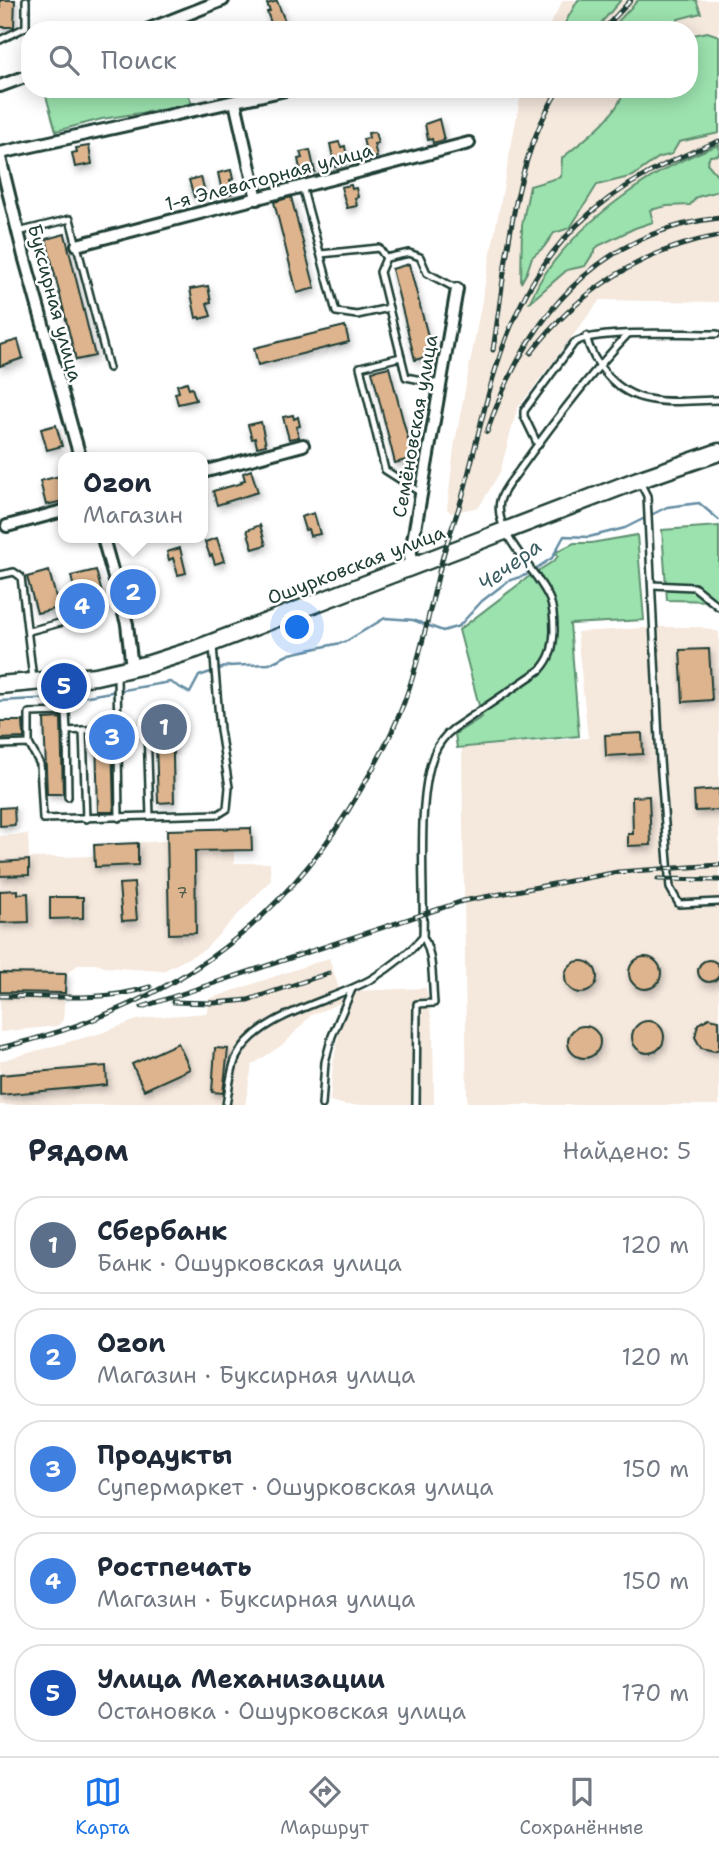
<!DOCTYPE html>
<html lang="ru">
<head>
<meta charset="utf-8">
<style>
	:root { --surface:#fff; --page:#f2f2f3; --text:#1f2937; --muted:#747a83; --line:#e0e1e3; --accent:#1a73e8 }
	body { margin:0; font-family:"Shantell Sans",sans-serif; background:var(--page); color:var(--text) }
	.you { position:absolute; left:298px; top:628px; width:24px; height:24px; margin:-18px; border:5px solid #fff; border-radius:50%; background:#1a73e8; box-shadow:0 0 0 10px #1a73e833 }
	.badge { display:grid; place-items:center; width:46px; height:46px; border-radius:50%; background:var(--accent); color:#fff; font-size:23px; font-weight:700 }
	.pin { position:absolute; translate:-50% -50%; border:4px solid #fff; box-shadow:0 2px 7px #0006 }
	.popup { position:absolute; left:58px; top:452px; width:150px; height:91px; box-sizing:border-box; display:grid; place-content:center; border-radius:14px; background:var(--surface); filter:drop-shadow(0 2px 5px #0005); font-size:23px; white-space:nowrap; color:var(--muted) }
	.popup b { font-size:26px; color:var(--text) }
	.popup::after { content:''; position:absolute; left:50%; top:100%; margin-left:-14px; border:14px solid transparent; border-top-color:var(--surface) }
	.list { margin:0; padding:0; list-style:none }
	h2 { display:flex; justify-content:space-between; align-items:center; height:91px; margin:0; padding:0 28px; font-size:30px }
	h2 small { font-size:23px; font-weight:400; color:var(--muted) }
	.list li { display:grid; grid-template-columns:46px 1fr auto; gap:21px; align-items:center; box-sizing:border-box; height:98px; margin:0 14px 14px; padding:0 14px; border:2px solid var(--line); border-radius:28px }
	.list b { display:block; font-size:26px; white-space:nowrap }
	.list p { margin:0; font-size:23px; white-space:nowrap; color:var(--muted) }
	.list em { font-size:23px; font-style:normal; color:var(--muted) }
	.icon { flex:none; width:38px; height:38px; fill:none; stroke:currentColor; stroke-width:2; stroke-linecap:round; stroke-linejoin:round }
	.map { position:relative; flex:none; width:719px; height:1105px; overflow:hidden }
	.search { position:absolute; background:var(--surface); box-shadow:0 4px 18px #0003; left:21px; right:21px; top:21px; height:77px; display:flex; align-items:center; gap:18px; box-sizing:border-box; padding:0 24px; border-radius:28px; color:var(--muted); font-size:26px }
	.sheet { height:651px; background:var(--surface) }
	nav { display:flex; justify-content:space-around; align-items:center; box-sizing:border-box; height:98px; border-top:2px solid var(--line); background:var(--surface); font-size:19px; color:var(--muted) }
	nav a { display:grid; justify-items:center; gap:4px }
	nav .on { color:var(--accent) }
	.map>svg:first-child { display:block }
	.built { fill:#f5e8dd }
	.green { fill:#9ce2ae; stroke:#5e9071; stroke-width:2 }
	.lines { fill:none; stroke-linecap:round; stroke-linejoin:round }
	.stream { stroke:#638ca2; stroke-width:2.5 }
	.building { fill:#ddb48e; stroke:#1f3d34; stroke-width:2; filter:url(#shadow) }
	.lane-casing { stroke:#1f3d34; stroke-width:10 }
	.street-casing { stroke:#1f3d34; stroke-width:16 }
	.secondary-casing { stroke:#1f3d34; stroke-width:21 }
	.lane { stroke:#fff; stroke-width:5 }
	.street { stroke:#fff; stroke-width:10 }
	.secondary { stroke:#fff; stroke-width:16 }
	.rail-casing { stroke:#1f3d34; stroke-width:5 }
	.rail { stroke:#fff; stroke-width:2.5; stroke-dasharray:8; stroke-linecap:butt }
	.labels { text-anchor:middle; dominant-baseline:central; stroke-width:5; stroke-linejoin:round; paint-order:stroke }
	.number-label { font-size:16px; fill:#4e5b4a }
	.street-label { font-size:19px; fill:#1f3d34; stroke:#fff }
	.water-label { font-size:21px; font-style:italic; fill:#3c5e62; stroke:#fff }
</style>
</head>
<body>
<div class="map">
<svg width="719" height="1105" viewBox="0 0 719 1105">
	<defs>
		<filter id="shadow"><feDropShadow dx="2" dy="4" stdDeviation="3.5" flood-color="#0004"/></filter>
	</defs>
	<rect width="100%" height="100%" fill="#fff"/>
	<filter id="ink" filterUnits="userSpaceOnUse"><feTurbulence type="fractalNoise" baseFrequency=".0143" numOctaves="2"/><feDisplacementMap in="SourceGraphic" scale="14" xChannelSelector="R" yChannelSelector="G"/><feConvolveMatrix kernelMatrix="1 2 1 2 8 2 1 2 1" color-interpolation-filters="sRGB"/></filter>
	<g filter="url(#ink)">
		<g class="built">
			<path d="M563 0H719V302L600 300 517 409 500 472 479 507 451 513 447 509 454 448 522 89H689V30H547Z"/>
			<path d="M663 627H700L719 632V1105H467L462 748 588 738 577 632Z"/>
			<path d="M251 828 252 850H234V863H270L271 880 204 950 163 971 104 967 100 964H79L66 974 63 1020 57 1026 0 1032V836L28 834 29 858 94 856V845L166 841 167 830Z"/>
			<path d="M329 958 342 998 341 1003 311 1015 285 1043 252 1065 245 1105H0V1061L101 1033 137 1020 154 1017 208 1013 209 999Z"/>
			<path d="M426 988 433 1029 434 1105H346L330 1101 333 1064 340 1028 355 991Z"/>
		</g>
		<g class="green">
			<path d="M578 0H621L595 30H561Z"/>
			<path d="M638 0H696L701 13 678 19 679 30H610Z"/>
			<path d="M707 32 719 36V133L679 142 672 154 658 158 633 176 597 185 570 228 554 233 544 247 532 257 527 272 521 283 522 225 530 186 561 177 562 158C579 144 623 112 623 89H689V36Z"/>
			<path d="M44 89H187L192 105 102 119 56 131Z"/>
			<path d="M719 145V155L710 156 707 163 719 177V191L697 197 690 205 667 206 650 210 653 222 635 228 598 246 585 266 567 270 529 303C534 294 538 283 544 275 582 219 655 167 719 145Z"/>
			<path d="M719 526V601L667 600 662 530Z"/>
			<path d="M637 535 644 620 570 624 579 736 457 748 455 734 482 717 459 630 527 578 555 560 558 556 556 552 574 543H591Z"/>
		</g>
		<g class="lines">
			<path class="stream" d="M0 701 88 696 170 682 190 693 199 676 228 666 269 664 290 654 345 642 385 618 413 620 443 631 459 626 482 601 508 581 526 575 552 558 564 536 589 537 625 528 667 507 699 503 719 520"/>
		</g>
		<g class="building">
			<path d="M0 0H15L14 27H0Z"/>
			<path d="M277 1 287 26 277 30 276 27 273 28 267 12 270 11 267 4Z"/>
			<path d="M439 119 444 140 433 143 432 139 428 140 425 124Z"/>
			<path d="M375 132 378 143 374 144 377 157 368 159 363 139 369 138 368 133Z"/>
			<path d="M339 142 341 147 345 146 347 157 343 158 345 165 335 167 330 144Z"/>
			<path d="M89 146 92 164 75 167 72 153 77 152 76 148Z"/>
			<path d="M310 150 315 172 305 174 304 168 300 169 298 159 302 158 300 152Z"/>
			<path d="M231 170 233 179 230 180 233 193 223 196 218 173Z"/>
			<path d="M201 177 207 199 199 202 197 196 194 197 189 180Z"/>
			<path d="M351 185 352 189 356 188 358 197 355 198 357 206 347 208 341 187Z"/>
			<path d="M291 197 315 288 297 293 274 202Z"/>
			<path d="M65 234 95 356 76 360 46 239Z"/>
			<path d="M409 264 433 355 415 360 392 269Z"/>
			<path d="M208 286 211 302 207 303 211 316 200 319 199 317 196 318 190 289Z"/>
			<path d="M345 326 349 342 258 365 254 348Z"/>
			<path d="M18 340 23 358 0 366V345Z"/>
			<path d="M389 367 413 458 395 463 372 371Z"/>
			<path d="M187 382 189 389 192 388 196 400 178 404 175 393 179 392 177 385Z"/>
			<path d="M293 415 294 419 298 417 300 426 296 427 299 437 289 439 283 417Z"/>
			<path d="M261 422 266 445 257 447 255 438 252 439 248 425Z"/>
			<path d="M56 425 62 446 47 450 41 429Z"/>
			<path d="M251 470 258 492 217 505 213 491 242 483 241 481 245 480 243 473Z"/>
			<path d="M63 475V501L46 505 40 481Z"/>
			<path d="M314 513 320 534 310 536 308 529 305 530 301 517Z"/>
			<path d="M260 525 266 545 253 549 247 530Z"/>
			<path d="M217 538 224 561 215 564 212 555 210 556 205 542Z"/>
			<path d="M180 548 186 573 178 575 173 558 169 560 167 552Z"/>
			<path d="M96 570 105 605 80 612 71 576Z"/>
			<path d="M49 571 59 608 37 613 27 577Z"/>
			<path d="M709 649 712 700 683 702 680 650Z"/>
			<path d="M155 714H172L174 802 158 803Z"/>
			<path d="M61 718 63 794H47L44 719Z"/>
			<path d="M0 721H23L24 738 0 739Z"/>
			<path d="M642 733 643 754 606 756 605 735Z"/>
			<path d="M96 737H112L114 812H98Z"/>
			<path d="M719 789V810L695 811 694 791Z"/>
			<path d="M649 796 651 845 628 846V834H633L632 797Z"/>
			<path d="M14 807 15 825 0 826V808Z"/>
			<path d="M251 828 252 850 195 851 196 933 169 934 167 830Z"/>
			<path d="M138 843V865L95 867 94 845Z"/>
			<path d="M29 860V875L0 876V862Z"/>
			<path d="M134 883 137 920 122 921 119 884Z"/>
			<path d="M18 890V894L28 893 29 922 0 923V891Z"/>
			<path d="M50 897H83V918L50 919Z"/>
			<circle cx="645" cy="973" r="16"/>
			<circle cx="709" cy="971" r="11"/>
			<circle cx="581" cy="977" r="16"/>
			<path d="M0 973 66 974 65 993 0 992Z"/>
			<path d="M709 1018 719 1020V1049L714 1051 701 1048 695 1037 698 1024Z"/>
			<circle cx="648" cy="1037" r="16"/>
			<circle cx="584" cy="1042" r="16"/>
			<path d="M178 1043 190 1069 144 1090 132 1064Z"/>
			<path d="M215 1048 228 1049 223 1093 212 1092Z"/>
			<path d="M106 1066 107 1085 0 1095V1075Z"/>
		</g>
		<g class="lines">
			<defs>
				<g id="lane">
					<path d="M0 40 26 27V0"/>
					<path d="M302 186 336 312 357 315 389 308"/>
					<path d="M18 232 70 219 109 368"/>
					<path d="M321 254 379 248 386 258"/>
					<path d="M586 336C593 365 618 394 648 399 670 404 696 400 719 400"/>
					<path d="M401 357 360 367 385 470 421 493"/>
					<path d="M441 384 406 377 380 272 386 258 409 253 420 257 427 273 457 289"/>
					<path d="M538 445 524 416V411L574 343C593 329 688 334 717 334"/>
					<path d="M640 482 647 496 660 760 670 888 679 904 719 902"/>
					<path d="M0 575 14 572 21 577 33 679"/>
					<path d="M652 585 694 587 719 607"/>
					<path d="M29 631 67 621"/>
					<path d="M117 674 119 818"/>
					<path d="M29 744V713L66 712 67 731"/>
					<path d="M0 745 29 744 40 764 43 819 219 814 227 809 229 787 220 730 213 646"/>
					<path d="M68 797 67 731 83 730"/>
					<path d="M86 819 83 730 147 729 150 816"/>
					<path d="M226 1105C229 1090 230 1072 236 1058 258 1013 333 1002 373 978 391 967 409 953 423 937"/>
					<path d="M322 1105 325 1062 332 1036 352 989"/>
					<path d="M416 1105 417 1004 434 1003C432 982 434 955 423 937 425 885 416 801 434 754 438 744 444 736 453 729L540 670C551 658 553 648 554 631 554 621 554 610 550 600 538 570 493 534 500 501 503 489 514 478 520 469 553 423 589 375 628 334"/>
				</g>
				<g id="street">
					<path d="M147 30 223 0"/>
					<path d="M0 86 30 75"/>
					<path d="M235 102 257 199"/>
					<path d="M0 153 290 89"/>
					<path d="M0 158 24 256 80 457"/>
					<path d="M77 245 469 143"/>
					<path d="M203 472 303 445"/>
					<path d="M7 526 63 511"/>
					<path d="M103 538 127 624 132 668"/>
					<path d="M408 569 457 289"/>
				</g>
				<path id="secondary" d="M0 685 96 676 149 664 196 649 638 480 719 452"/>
			</defs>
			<use href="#lane" class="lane-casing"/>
			<use href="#street" class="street-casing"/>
			<use href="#secondary" class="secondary-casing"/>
			<use href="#lane" class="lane"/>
			<use href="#street" class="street"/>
			<use href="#secondary" class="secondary"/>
			<defs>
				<g id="rail">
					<path d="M603 30 631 0"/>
					<path d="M493 350C507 263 511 165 559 89"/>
					<path d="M531 353C578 291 643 249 719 236"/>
					<path d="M487 432C525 321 595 232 719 218"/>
					<path d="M658 879 719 880"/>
					<path d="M0 996C49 996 103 1002 150 987"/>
					<path d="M173 1002 214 1003 248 1000 329 973"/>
					<path d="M142 1007 463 901 618 872 719 865"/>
					<path d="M0 1048C160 1010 278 934 361 789 379 759 396 727 407 694 423 649 431 602 443 556 449 534 458 513 464 491 487 403 501 311 563 240 603 194 663 162 719 141"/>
				</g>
			</defs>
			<use href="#rail" class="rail-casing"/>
			<use href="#rail" class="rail"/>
		</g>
	</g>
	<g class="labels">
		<g class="number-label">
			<text x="182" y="892">7</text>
		</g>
		<g class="street-label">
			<text transform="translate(269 177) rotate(-15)">1-я Элеваторная улица</text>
			<text transform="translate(55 303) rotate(75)">Буксирная улица</text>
			<text transform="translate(415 426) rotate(-80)">Семёновская улица</text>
			<text transform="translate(356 565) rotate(-21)">Ошурковская улица</text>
		</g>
		<g class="water-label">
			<text transform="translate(510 565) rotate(-36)">Чечера</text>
		</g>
	</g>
</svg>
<div class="you"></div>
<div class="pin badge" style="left:164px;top:727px;background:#5c6f8a">1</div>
<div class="pin badge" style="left:133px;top:592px;background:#3f7fe0">2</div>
<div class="popup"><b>Ozon</b>Магазин</div>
<div class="pin badge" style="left:112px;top:737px;background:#3f7fe0">3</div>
<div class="pin badge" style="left:82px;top:606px;background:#3f7fe0">4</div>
<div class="pin badge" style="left:64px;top:686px;background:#1a4fb4">5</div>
<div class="search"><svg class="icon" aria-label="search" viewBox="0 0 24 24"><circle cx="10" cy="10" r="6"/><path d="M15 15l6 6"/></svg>Поиск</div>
</div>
<section class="sheet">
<h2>Рядом<small>Найдено: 5</small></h2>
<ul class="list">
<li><span class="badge" style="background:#5c6f8a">1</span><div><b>Сбербанк</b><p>Банк · Ошурковская улица</p></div><em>120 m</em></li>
<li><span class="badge" style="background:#3f7fe0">2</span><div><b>Ozon</b><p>Магазин · Буксирная улица</p></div><em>120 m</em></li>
<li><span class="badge" style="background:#3f7fe0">3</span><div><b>Продукты</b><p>Супермаркет · Ошурковская улица</p></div><em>150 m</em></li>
<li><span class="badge" style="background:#3f7fe0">4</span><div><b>Ростпечать</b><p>Магазин · Буксирная улица</p></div><em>150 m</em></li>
<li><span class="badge" style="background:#1a4fb4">5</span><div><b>Улица Механизации</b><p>Остановка · Ошурковская улица</p></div><em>170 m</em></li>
</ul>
</section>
<nav>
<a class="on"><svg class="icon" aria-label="map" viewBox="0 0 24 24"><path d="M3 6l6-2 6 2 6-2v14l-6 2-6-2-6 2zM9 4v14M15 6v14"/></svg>Карта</a>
<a><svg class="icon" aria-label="directions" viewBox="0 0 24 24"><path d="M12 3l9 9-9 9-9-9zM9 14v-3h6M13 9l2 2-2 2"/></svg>Маршрут</a>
<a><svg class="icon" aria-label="saved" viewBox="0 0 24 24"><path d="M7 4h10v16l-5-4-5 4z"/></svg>Сохранённые</a>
</nav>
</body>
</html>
